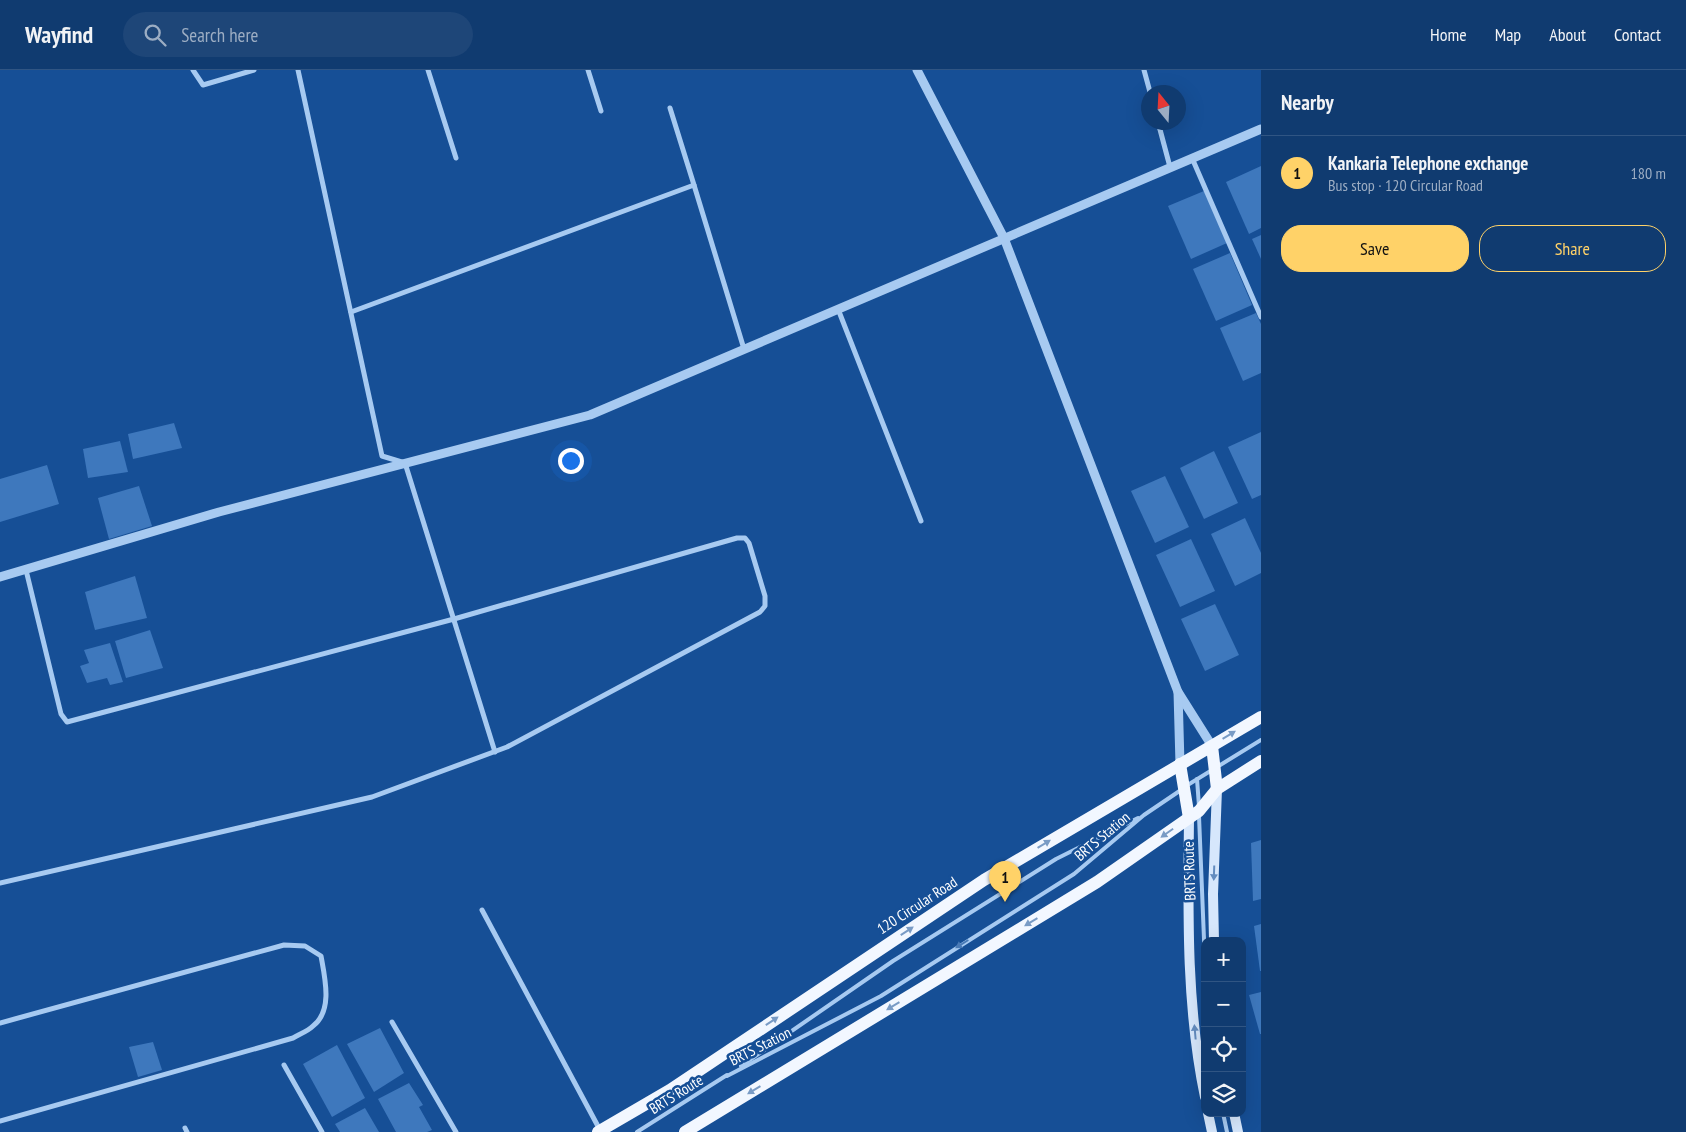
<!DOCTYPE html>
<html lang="en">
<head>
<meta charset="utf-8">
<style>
	:root { --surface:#103b70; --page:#1e4678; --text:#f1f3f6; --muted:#9cadc3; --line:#305583; --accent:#ffd268 }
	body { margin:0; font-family:"PT Sans Narrow",sans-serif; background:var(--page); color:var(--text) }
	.controls { position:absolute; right:15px; bottom:15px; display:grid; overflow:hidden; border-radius:10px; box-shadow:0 5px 20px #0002 }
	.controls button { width:45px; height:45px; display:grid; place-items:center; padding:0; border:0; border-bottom:1px solid var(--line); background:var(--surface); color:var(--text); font:25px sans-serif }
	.compass { position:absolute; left:1141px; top:15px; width:45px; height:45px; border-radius:50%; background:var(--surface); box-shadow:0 5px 20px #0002; rotate:342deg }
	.you { position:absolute; left:570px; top:390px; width:18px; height:18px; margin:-12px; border:4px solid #fff; border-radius:50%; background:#1a73e8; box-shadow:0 0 0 8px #1a73e833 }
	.badge { display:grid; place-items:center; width:32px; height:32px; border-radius:50%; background:var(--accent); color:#111; font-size:16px; font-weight:700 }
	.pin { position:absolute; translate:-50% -41px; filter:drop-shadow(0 1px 2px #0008) }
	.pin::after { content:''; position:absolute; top:26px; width:18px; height:15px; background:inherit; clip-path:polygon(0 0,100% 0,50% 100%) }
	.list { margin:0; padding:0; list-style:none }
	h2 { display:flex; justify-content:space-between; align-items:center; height:65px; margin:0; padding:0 20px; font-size:21px }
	h2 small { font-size:16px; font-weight:400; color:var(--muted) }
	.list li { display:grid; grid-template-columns:32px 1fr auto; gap:15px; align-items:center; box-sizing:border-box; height:75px; padding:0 20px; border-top:1px solid var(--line) }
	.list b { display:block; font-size:19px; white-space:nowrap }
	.list p { margin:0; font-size:16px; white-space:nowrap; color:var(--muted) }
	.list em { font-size:16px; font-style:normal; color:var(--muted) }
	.actions { display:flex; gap:10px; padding:15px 20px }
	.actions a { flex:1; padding:11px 0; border:1px solid var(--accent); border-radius:20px; text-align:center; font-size:18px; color:var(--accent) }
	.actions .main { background:var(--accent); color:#111 }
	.icon { flex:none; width:28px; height:28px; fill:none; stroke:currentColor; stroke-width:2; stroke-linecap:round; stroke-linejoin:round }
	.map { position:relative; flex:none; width:1261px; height:1062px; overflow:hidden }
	header { display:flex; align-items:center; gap:30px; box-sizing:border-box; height:70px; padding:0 25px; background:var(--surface); border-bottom:1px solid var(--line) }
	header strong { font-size:24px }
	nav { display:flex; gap:28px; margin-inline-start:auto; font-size:18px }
	.search { width:350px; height:45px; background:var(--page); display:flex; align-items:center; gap:12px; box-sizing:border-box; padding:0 18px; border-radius:28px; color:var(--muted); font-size:19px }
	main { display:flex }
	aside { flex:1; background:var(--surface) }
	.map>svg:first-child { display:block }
	.building { fill:#3e78bd }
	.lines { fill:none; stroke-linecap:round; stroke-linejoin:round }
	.service { stroke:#a7caf1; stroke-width:4 }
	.minor { stroke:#a7caf1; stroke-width:5 }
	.tertiary { stroke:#a7caf1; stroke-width:9 }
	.secondary { stroke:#d6e7fc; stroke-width:10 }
	.primary { stroke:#f2f7ff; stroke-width:12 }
	.oneway { fill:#799bc5 }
	.oneway2 { fill:#638cbf }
	.oneway3 { fill:#497ab6 }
	.labels { text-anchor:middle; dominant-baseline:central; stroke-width:5; stroke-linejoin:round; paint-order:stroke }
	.street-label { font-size:15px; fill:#fff; stroke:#164f96 }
</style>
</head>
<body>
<header>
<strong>Wayfind</strong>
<div class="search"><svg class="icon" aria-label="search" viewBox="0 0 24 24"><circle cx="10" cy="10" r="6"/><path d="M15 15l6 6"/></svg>Search here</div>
<nav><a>Home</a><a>Map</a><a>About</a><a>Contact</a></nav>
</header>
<main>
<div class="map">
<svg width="1261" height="1062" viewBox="0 0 1261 1062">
	<rect width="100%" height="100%" fill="#164f96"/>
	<g class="building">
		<path d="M1261 96V158L1249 164 1226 112Z"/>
		<path d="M1204 121 1227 173 1191 189 1168 136Z"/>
		<path d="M1261 165V189L1252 169Z"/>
		<path d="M1230 183 1252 235 1216 251 1193 199Z"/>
		<path d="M1256 243 1261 254V303L1243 311 1220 258Z"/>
		<path d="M174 353 182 378 133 389 128 364Z"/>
		<path d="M1261 362V425L1252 429 1228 377Z"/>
		<path d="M120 371 128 402 88 408 83 379Z"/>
		<path d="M1214 381 1238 433 1204 449 1180 398Z"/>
		<path d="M47 395 59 434 0 452V409Z"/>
		<path d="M1165 406 1189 457 1155 473 1131 421Z"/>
		<path d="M139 416 152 456 109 469 98 428Z"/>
		<path d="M1245 448 1261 483V503L1235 516 1211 464Z"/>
		<path d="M1191 469 1215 521 1180 537 1156 485Z"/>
		<path d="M135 506 147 548 95 560 85 522Z"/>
		<path d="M1215 534 1239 585 1205 601 1181 549Z"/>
		<path d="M150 560 163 598 126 608 115 571Z"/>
		<path d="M110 573 123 612 110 615 107 608 87 613 80 596 89 593 84 580Z"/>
		<path d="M1261 770V829L1253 831 1251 773Z"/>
		<path d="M1261 854V901H1260L1254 856Z"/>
		<path d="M1261 922V964H1260L1249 925Z"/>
		<path d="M380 958 404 1003 374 1022 347 974Z"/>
		<path d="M153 972 162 1000 138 1007 129 977Z"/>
		<path d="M337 975 365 1028 332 1047 303 994Z"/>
		<path d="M409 1013 423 1035 419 1037 432 1060 427 1062H396L378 1029Z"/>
		<path d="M365 1038 379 1062H340L335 1054Z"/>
	</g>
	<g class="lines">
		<g class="service">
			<path d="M1197 709 1199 736"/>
			<path d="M1186 716 1261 670"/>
			<path d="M1199 746 1205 894"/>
			<path d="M741 996 893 891 1056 789 1138 748"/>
			<path d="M727 1006 881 926 1074 804 1144 745 1181 720"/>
			<path d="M1223 1043 1227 1062"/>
			<path d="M637 1062 727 1005"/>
		</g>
		<g class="minor">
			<path d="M193 0 203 15 254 0"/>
			<path d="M298 0 382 386 405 393 495 682"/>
			<path d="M428 0 456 88"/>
			<path d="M588 0 601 41"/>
			<path d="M1144 0 1150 22"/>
			<path d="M670 38 694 115"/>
			<path d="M1158 52 1170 97"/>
			<path d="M1192 88 1261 247"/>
			<path d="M838 239 921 451"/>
			<path d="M351 242 694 115 744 279"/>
			<path d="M0 813 372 727 507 677 760 542 765 536V526L749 473 745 468H737L454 549 67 652 61 644 26 500"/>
			<path d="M482 840 600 1060"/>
			<path d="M392 952 456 1062"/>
			<path d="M0 953 284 875 305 876 321 886C325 908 333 941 313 956 308 961 300 964 293 968L0 1051"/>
			<path d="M284 995 322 1062"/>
			<path d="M185 1058 187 1062"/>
		</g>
		<g class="tertiary">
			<path d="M917 0 1004 168 1178 622 1212 676"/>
			<path d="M0 507 219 442 590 345 1261 59"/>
			<path d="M1178 622 1180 694"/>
		</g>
		<g class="secondary">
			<path d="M1189 748C1188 841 1186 936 1205 1027"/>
			<path d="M1214 871 1213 824 1217 719"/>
			<path d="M1208 1043 1212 1062"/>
			<path d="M1234 1043 1238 1062"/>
		</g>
		<g class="primary">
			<path d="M1212 676 1217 719"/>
			<path d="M1180 694 1189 748"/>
			<path d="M598 1062 670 1020 984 810 1261 647"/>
			<path d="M685 1062 1097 812 1199 741 1217 719 1261 691"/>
		</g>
	</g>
	<defs><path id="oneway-solid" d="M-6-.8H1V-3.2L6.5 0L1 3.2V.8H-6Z" transform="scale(1.25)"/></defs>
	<g class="oneway">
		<use href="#oneway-solid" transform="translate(1229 665) rotate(-31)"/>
		<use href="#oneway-solid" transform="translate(1167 763) rotate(145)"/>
		<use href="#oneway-solid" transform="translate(1044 774) rotate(-31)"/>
		<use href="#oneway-solid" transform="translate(1031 852) rotate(149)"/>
		<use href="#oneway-solid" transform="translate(907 861) rotate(-33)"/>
		<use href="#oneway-solid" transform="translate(893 936) rotate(149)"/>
		<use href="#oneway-solid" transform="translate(772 951) rotate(-34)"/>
		<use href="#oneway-solid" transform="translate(754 1020) rotate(149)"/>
	</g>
	<g class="oneway2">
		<use href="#oneway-solid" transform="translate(1214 803) rotate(92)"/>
		<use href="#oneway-solid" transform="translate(1195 962) rotate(-95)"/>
	</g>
	<use class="oneway3" href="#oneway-solid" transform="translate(962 874) rotate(148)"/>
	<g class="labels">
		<g class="street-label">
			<text transform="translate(1102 766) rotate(-40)">BRTS Station</text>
			<text transform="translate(1189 801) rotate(-92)">BRTS Route</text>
			<text transform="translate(917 835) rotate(-33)">120 Circular Road</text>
			<text transform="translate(760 976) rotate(-27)">BRTS Station</text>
			<text transform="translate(676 1024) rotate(-32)">BRTS Route</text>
		</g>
	</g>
</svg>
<div class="controls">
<button>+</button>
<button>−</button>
<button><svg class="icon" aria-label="locate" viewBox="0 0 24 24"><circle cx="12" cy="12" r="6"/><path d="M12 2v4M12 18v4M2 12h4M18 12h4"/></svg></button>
<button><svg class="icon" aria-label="layers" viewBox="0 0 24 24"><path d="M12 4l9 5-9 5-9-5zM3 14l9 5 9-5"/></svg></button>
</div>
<svg class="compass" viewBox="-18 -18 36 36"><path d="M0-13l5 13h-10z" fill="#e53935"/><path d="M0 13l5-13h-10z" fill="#9cadc3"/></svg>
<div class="you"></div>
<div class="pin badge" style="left:1005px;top:832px">1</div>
</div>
<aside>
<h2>Nearby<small></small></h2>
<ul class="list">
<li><span class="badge">1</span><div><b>Kankaria Telephone exchange</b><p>Bus stop · 120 Circular Road</p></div><em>180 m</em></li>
</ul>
<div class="actions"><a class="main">Save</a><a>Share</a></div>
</aside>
</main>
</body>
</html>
